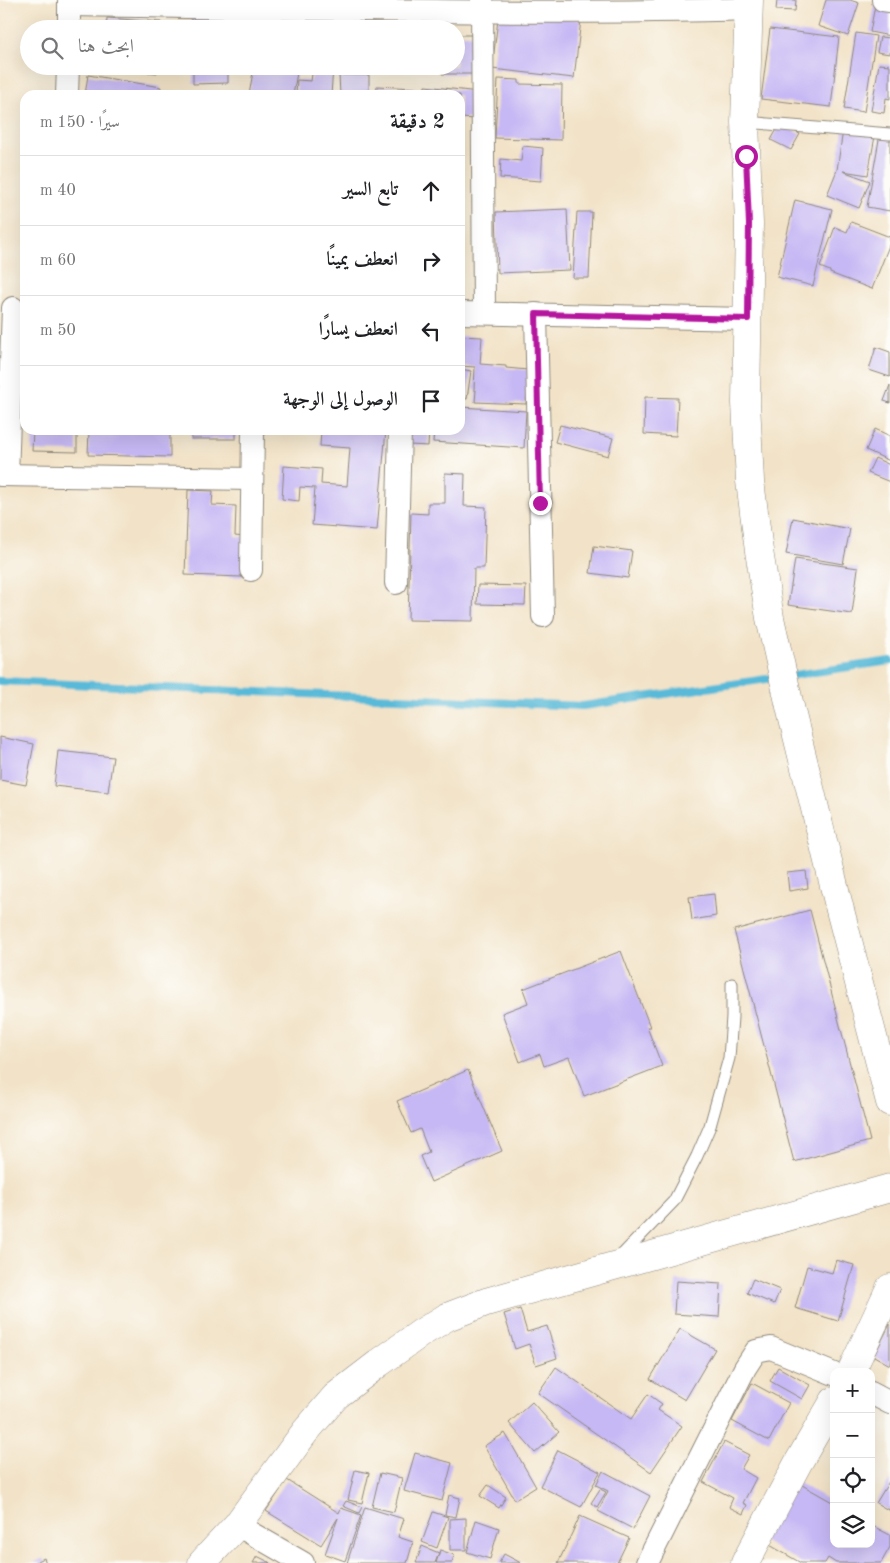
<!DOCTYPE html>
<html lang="ar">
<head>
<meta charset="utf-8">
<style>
	:root { --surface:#fff; --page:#f2f2f2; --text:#202124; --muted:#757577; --line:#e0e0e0 }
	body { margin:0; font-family:"Old Standard TT",Amiri,serif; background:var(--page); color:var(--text); direction:rtl }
	.controls { position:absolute; right:15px; bottom:15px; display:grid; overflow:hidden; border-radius:10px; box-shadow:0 5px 20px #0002 }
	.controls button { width:45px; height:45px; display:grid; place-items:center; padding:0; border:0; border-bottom:1px solid var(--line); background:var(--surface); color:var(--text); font:25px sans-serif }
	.stop { position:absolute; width:15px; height:15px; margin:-11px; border:4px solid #b5179e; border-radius:50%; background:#fff }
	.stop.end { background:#b5179e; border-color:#fff; box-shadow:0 1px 5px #0008 }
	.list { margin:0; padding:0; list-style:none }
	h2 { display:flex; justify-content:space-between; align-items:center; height:65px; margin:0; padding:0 20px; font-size:21px }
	h2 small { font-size:16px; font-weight:400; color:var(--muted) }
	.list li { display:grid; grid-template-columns:32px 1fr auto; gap:15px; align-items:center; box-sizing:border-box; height:70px; padding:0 20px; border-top:1px solid var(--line) }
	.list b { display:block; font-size:19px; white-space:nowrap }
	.list em { font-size:16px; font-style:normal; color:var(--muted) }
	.icon { flex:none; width:28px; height:28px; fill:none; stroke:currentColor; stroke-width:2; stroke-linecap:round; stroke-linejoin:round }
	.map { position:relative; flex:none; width:890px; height:1563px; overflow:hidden; direction:ltr }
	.search { position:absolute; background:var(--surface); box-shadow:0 5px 20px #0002; left:20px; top:20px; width:445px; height:55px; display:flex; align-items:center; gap:12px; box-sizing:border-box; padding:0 18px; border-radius:28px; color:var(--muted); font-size:19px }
	.panel { position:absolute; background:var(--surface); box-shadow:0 5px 20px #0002; left:20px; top:90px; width:445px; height:345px; border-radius:15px; direction:rtl }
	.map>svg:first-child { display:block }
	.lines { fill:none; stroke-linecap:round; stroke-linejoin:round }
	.stream { stroke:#59bad8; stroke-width:8 }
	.building { fill:#c6b8f4 }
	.service-casing { stroke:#8e877a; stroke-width:13 }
	.minor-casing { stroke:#8e877a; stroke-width:24 }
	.tertiary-casing { stroke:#8e877a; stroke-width:29 }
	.secondary-casing { stroke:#8e877a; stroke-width:29 }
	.service { stroke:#fff; stroke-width:11 }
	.minor { stroke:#fff; stroke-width:22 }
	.tertiary { stroke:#fff; stroke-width:28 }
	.secondary { stroke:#fff; stroke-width:28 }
	.route { stroke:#b5179e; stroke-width:6 }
</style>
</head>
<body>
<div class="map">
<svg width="890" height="1563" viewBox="0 0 890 1563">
	<rect width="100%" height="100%" fill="#fdfcf7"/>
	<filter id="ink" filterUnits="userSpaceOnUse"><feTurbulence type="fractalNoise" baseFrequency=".02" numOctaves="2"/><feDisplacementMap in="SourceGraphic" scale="10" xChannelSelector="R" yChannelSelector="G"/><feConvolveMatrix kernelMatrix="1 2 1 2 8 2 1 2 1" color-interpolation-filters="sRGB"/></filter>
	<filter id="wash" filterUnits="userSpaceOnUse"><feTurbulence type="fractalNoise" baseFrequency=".0096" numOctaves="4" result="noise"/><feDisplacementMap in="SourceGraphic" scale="20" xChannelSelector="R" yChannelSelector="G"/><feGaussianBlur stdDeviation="1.12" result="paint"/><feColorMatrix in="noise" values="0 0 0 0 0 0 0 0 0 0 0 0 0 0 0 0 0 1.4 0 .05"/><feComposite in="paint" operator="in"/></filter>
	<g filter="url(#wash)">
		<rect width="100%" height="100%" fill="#f2e3c8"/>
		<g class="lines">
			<path class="stream" d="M0 681 583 706 890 661"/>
		</g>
		<g id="blocks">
			<g class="building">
				<path d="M777 0H796L795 11 776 10Z"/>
				<path d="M826 0H850L859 3 848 36 818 26Z"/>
				<path d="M876 0 890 3V36L870 32Z"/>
				<path d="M499 11 581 20 574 78 492 69Z"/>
				<path d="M211 12V29H191V13Z"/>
				<rect x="279" y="17" width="50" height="12"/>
				<path d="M107 18 161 22V29H106Z"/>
				<path d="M770 29 839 37 831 107 761 99Z"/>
				<path d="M856 33 876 36 864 112 844 109Z"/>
				<path d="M456 35H474V74H442L443 66H456Z"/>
				<path d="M880 37 890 38V54L877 52Z"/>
				<path d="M879 64 890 65V99L886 98 884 113 871 111Z"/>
				<path d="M103 66H158L157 73 103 68Z"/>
				<path d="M193 66H228V83L193 84Z"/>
				<path d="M254 66 297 73 293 95H249Z"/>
				<rect x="339" y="66" width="24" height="5"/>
				<path d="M313 67 333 68 331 95H296L297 80 311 81Z"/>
				<path d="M88 75 161 87 159 95H85Z"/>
				<path d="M339 75H369V95H340Z"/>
				<path d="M498 79 519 80V84L562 85 561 140 495 138Z"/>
				<path d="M377 86 415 88V95H376Z"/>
				<path d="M425 86 479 92 476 119 460 118V95H424Z"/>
				<path d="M780 124 800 134 791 150 771 140Z"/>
				<path d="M843 130 875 136 868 175 843 171 870 181 859 208 827 195 837 170Z"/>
				<path d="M880 134 890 135V211L867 207Z"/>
				<path d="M523 146 543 148 541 181 500 178 501 159 521 161Z"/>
				<path d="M795 200 832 209 813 286 777 277Z"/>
				<path d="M567 209 570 270 498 273 496 212Z"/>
				<path d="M577 212H592L589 278H573Z"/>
				<path d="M851 222 890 237V243L872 289 830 273V271L820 267 835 227 847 232Z"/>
				<path d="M460 336 482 337 480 364 506 366V368L528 370 526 404 475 402 476 390H474L475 367 460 366Z"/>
				<path d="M876 347 890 352V377L869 370Z"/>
				<path d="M460 369 471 371 467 399 460 398Z"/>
				<path d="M890 385V403L884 401Z"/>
				<path d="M645 397 678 398 676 436 644 434Z"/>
				<path d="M460 407 526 411 524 448 433 442 434 430H460Z"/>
				<path d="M560 425 613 438 608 456 555 442Z"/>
				<path d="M875 429 890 436V461L866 450Z"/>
				<path d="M33 430H77V452L32 451Z"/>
				<path d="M89 430H170V457L88 455Z"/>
				<rect x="191" y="430" width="45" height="9"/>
				<path d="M321 430H386L377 530 312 525 315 488 300 487 299 501 282 499 284 466 322 469 321 484 347 486 350 448 320 446Z"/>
				<path d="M410 430H429L428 446 410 445Z"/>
				<path d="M875 458 890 465V482L868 473Z"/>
				<path d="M445 473 465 474 464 506 486 507 484 568H474L473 621 408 620 411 513 428 514V503H445Z"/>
				<path d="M188 490 213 491 212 505 236 506 235 536 244 537 242 577 185 575Z"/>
				<path d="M793 518 850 529 843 564 786 554Z"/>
				<path d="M594 546 632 551 628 578 590 573Z"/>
				<path d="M795 559 858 568 852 614 788 605Z"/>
				<path d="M478 585 526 586 525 605 477 604Z"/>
				<path d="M0 737 34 744 26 785 0 780Z"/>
				<path d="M58 751 113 757 108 792 54 786Z"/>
				<path d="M806 871 808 888 789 891 787 873Z"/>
				<path d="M714 894 716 916 692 920 689 897Z"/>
				<path d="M810 910 870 1141 794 1162 734 930Z"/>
				<path d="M621 951 650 1027H647L662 1066 584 1096 569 1057 544 1066 540 1054 520 1062 502 1013 528 1003 523 989Z"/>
				<path d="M468 1070 502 1151 431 1182 420 1156 429 1152 420 1129 411 1133 397 1101Z"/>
				<path d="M836 1260 854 1265 838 1321 795 1308 807 1266 832 1273Z"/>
				<path d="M753 1279 780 1290 774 1304 747 1293Z"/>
				<path d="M676 1281 721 1284 719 1317 674 1314Z"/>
				<path d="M520 1309 527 1332 547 1326 557 1358 536 1365 529 1344 515 1349 504 1314Z"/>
				<path d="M890 1324V1365L874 1356Z"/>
				<path d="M680 1329 715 1349 685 1400 650 1379Z"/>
				<path d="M556 1367 631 1419 648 1394 662 1404 658 1410 682 1426 651 1472 538 1393Z"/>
				<path d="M778 1367 810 1385 802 1399 770 1381Z"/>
				<path d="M752 1383 789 1403 769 1441 732 1421Z"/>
				<path d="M532 1402 559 1432 535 1453 509 1423Z"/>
				<path d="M505 1433 536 1487 515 1500 484 1446Z"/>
				<path d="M724 1442 749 1455 741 1469 756 1478 743 1503 747 1505 743 1514 729 1507 733 1498 703 1482Z"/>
				<path d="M558 1450 600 1472 581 1507 540 1486Z"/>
				<path d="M415 1453 452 1463 442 1501 404 1491Z"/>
				<path d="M355 1470 369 1473 362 1503 348 1500Z"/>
				<path d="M603 1471 650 1496 633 1529 598 1511 608 1491 596 1485Z"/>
				<path d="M380 1473 402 1478 394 1512 372 1507Z"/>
				<path d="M287 1480 339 1513 341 1508 361 1515 345 1561 325 1554 338 1518 321 1545 266 1511Z"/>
				<path d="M890 1480V1511L876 1503Z"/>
				<path d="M795 1481 834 1503V1544H871V1525L890 1535V1547L881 1563H836L828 1558 825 1563H801L761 1540Z"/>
				<path d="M488 1485 506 1497 499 1508 480 1496Z"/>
				<path d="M600 1489 606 1492 597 1507 591 1503Z"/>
				<path d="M449 1495 460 1498 456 1517 445 1515Z"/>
				<path d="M346 1501 362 1507 359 1513 343 1506Z"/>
				<path d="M365 1507 404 1519 398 1537 413 1542 407 1563H347Z"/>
				<path d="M433 1512 448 1517 437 1548 422 1542Z"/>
				<path d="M580 1516 629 1538 617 1563H558Z"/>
				<path d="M466 1518V1550H450V1519Z"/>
				<path d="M476 1520 499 1528 490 1559 467 1552Z"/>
				<path d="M422 1546 439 1553 435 1563H416Z"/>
				<path d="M440 1550 454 1555 452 1563H436Z"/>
				<path d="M504 1554 521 1563H499Z"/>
				<path d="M257 1556 271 1563H253Z"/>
				<path d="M44 1558 46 1563H34Z"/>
			</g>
		</g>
	</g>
	<g filter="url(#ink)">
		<use href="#blocks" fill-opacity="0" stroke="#8e877a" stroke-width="1"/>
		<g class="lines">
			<defs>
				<g id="service">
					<path d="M745 122 890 134"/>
					<path d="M619 1258 674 1201 697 1156 710 1126 729 1058 732 1017V984"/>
				</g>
				<g id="minor">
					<path d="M482 0 484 313"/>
					<path d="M883 0 890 1"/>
					<path d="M69 5C296 8 523 16 749 9"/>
					<path d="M69 29V0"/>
					<path d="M67 95 68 66"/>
					<path d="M460 313 748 319"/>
					<path d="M536 314 543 616"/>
					<path d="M0 475 252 479"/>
					<path d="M7 475 13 308"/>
					<path d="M251 570 253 430"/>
					<path d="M396 583 400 430"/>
					<path d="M871 1393 890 1403"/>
					<path d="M237 1525 303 1563"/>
					<path d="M647 1563 745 1368 756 1351 771 1348 834 1374"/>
				</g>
				<path id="tertiary" d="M202 1563 237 1525 305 1432 336 1396 379 1363 421 1333 447 1317 486 1302 890 1188"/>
				<g id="secondary">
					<path d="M749 0 745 122 749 224 746 403 750 481 759 551 770 618 791 711 840 910 890 1102"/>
					<path d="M851 1372 890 1288"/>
					<path d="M745 1563 798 1463 834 1401"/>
				</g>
			</defs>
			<use href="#service" class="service-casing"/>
			<use href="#minor" class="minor-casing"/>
			<use href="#tertiary" class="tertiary-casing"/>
			<use href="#secondary" class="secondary-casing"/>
			<use href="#service" class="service"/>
			<use href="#minor" class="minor"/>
			<use href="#tertiary" class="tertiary"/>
			<use href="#secondary" class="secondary"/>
		</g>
	</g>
	<g class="lines" filter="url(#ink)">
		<path class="route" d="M540 503 536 314 748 319 749 224 746 156"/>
	</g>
</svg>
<div class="controls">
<button>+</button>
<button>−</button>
<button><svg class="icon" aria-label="locate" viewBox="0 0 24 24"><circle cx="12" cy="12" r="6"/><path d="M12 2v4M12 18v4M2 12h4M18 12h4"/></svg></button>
<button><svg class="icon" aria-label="layers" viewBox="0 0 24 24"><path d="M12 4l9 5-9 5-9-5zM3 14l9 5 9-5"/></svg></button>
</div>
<div class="stop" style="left:746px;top:156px"></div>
<div class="stop end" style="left:540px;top:503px"></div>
<div class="search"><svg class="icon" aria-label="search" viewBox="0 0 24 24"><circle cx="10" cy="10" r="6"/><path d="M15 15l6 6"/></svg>ابحث هنا</div>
<section class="panel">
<h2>2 دقيقة<small>سيرًا · 150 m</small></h2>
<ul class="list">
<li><svg class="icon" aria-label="ahead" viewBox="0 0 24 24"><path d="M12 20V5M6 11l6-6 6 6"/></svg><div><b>تابع السير</b></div><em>40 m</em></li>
<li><svg class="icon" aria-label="right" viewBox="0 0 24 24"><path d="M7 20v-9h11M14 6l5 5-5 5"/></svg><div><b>انعطف يمينًا</b></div><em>60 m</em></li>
<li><svg class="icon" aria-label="left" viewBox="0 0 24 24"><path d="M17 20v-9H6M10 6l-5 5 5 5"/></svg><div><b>انعطف يسارًا</b></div><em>50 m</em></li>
<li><svg class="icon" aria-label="arrive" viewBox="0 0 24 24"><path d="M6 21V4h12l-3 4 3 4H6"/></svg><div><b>الوصول إلى الوجهة</b></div></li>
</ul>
</section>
</div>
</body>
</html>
